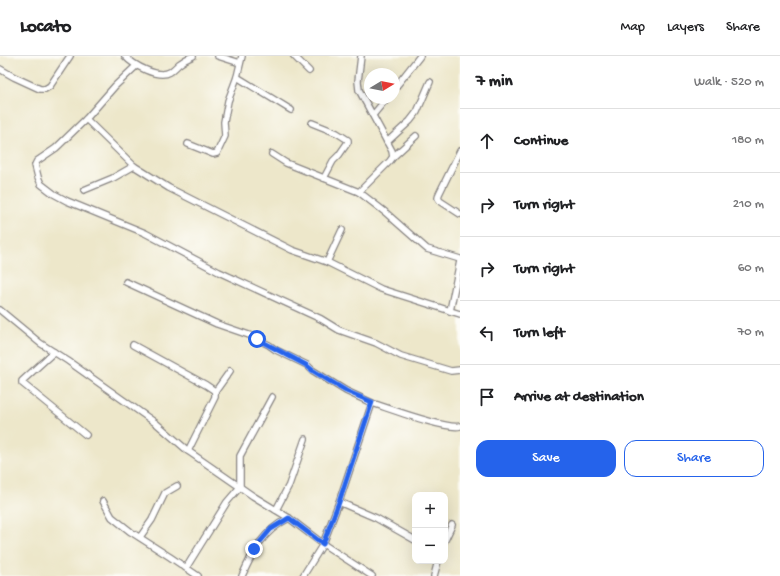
<!DOCTYPE html>
<html lang="en">
<head>
<meta charset="utf-8">
<style>
	:root { --surface:#fff; --page:#f6f6f6; --text:#202124; --muted:#757577; --line:#e0e0e0; --accent:#2563eb }
	body { margin:0; font-family:"Gochi Hand",sans-serif; background:var(--page); color:var(--text) }
	.controls { position:absolute; right:12px; bottom:12px; display:grid; overflow:hidden; border-radius:8px; box-shadow:0 4px 16px #0002 }
	.controls button { width:36px; height:36px; display:grid; place-items:center; padding:0; border:0; border-bottom:1px solid var(--line); background:var(--surface); color:var(--text); font:20px sans-serif }
	.compass { position:absolute; left:364px; top:12px; width:36px; height:36px; border-radius:50%; background:var(--surface); box-shadow:0 4px 16px #0002; rotate:80deg }
	.stop { position:absolute; width:12px; height:12px; margin:-9px; border:3px solid #2563eb; border-radius:50%; background:#fff }
	.stop.end { background:#2563eb; border-color:#fff; box-shadow:0 1px 4px #0008 }
	.list { margin:0; padding:0; list-style:none }
	h2 { display:flex; justify-content:space-between; align-items:center; height:52px; margin:0; padding:0 16px; font-size:17px }
	h2 small { font-size:13px; font-weight:400; color:var(--muted) }
	.list li { display:grid; grid-template-columns:26px 1fr auto; gap:12px; align-items:center; box-sizing:border-box; height:64px; padding:0 16px; border-top:1px solid var(--line) }
	.list b { display:block; font-size:15px; white-space:nowrap }
	.list em { font-size:13px; font-style:normal; color:var(--muted) }
	.actions { display:flex; gap:8px; padding:12px 16px }
	.actions a { flex:1; padding:9px 0; border:1px solid var(--accent); border-radius:12px; text-align:center; font-size:14px; color:var(--accent) }
	.actions .main { background:var(--accent); color:#fff }
	.icon { flex:none; width:22px; height:22px; fill:none; stroke:currentColor; stroke-width:2; stroke-linecap:round; stroke-linejoin:round }
	.map { position:relative; flex:none; width:460px; height:520px; overflow:hidden }
	header { display:flex; align-items:center; gap:24px; box-sizing:border-box; height:56px; padding:0 20px; background:var(--surface); border-bottom:1px solid var(--line) }
	header strong { font-size:19px }
	nav { display:flex; gap:22px; margin-inline-start:auto; font-size:14px }
	main { display:flex }
	aside { flex:1; background:var(--surface) }
	.map>svg:first-child { display:block }
	.lines { fill:none; stroke-linecap:round; stroke-linejoin:round }
	.street-casing { stroke:#888482; stroke-width:8 }
	.street { stroke:#fff; stroke-width:5.5 }
	.route { stroke:#2563eb; stroke-width:5 }
</style>
</head>
<body>
<header>
<strong>Locato</strong>
<nav><a>Map</a><a>Layers</a><a>Share</a></nav>
</header>
<main>
<div class="map">
<svg width="460" height="520" viewBox="0 0 460 520">
	<rect width="100%" height="100%" fill="#fdfcf7"/>
	<filter id="ink" filterUnits="userSpaceOnUse"><feTurbulence type="fractalNoise" baseFrequency=".025" numOctaves="2"/><feDisplacementMap in="SourceGraphic" scale="8" xChannelSelector="R" yChannelSelector="G"/><feConvolveMatrix kernelMatrix="1 2 1 2 8 2 1 2 1" color-interpolation-filters="sRGB"/></filter>
	<filter id="wash" filterUnits="userSpaceOnUse"><feTurbulence type="fractalNoise" baseFrequency=".012" numOctaves="4" result="noise"/><feDisplacementMap in="SourceGraphic" scale="16" xChannelSelector="R" yChannelSelector="G"/><feGaussianBlur stdDeviation="0.9" result="paint"/><feColorMatrix in="noise" values="0 0 0 0 0 0 0 0 0 0 0 0 0 0 0 0 0 1.4 0 .05"/><feComposite in="paint" operator="in"/></filter>
	<g filter="url(#wash)">
		<rect width="100%" height="100%" fill="#ede7ca"/>
	</g>
	<g filter="url(#ink)">
		<g class="lines">
			<defs>
				<g id="street">
					<path d="M125 0C133 9 158 23 170 16 173 14 176 11 179 8 183 5 188 2 193 0"/>
					<path d="M218 0 240 7"/>
					<path d="M294 0 309 15"/>
					<path d="M136 10 115 30 86 63 56 92 37 105 35 109 38 121 41 128 54 138 67 145 145 177 219 216 321 263 339 274 376 287 401 300 451 315 460 314"/>
					<path d="M0 13 14 21 40 33H45L50 30 70 0"/>
					<path d="M237 21 291 54"/>
					<path d="M394 33 420 0"/>
					<path d="M373 59 387 42"/>
					<path d="M86 63 134 110"/>
					<path d="M312 67 337 77 348 84V86L339 99 333 105 324 122"/>
					<path d="M387 86 410 65 417 56 430 26"/>
					<path d="M188 88 213 98 217 97 225 80 224 66 228 45 237 21 242 0"/>
					<path d="M460 95 439 138 438 142 440 145 460 158"/>
					<path d="M272 98 286 107 359 136 385 156 427 193 460 203"/>
					<path d="M393 101 416 80"/>
					<path d="M84 134 113 122 134 110 169 132 292 194 327 206 381 233 460 258"/>
					<path d="M359 136 390 105 393 101 392 95 359 34 358 25 361 0"/>
					<path d="M327 206 342 174"/>
					<path d="M126 226 217 268 249 279 269 289 276 294 307 309 312 314 346 335 372 347"/>
					<path d="M0 254 40 287 68 305 157 368 188 395 253 440 289 462 323 488 372 520"/>
					<path d="M450 255 460 205"/>
					<path d="M133 289 206 329 215 335V341L188 395"/>
					<path d="M54 296 22 325V327L86 379"/>
					<path d="M215 336 230 315"/>
					<path d="M103 445 112 461 131 476 170 501 198 520"/>
					<path d="M339 446 376 462 415 484"/>
					<path d="M276 454 289 429 305 383"/>
					<path d="M140 481 152 464 165 437 177 430"/>
					<path d="M445 484 452 469"/>
					<path d="M186 512 227 446 240 431V400L272 341"/>
					<path d="M242 520C253 495 263 475 289 462"/>
					<path d="M303 520 323 488 339 446 372 347C388 352 447 374 460 370"/>
					<path d="M434 520 438 505"/>
				</g>
			</defs>
			<use href="#street" class="street-casing"/>
			<use href="#street" class="street"/>
		</g>
	</g>
	<g class="lines" filter="url(#ink)">
		<path class="route" d="M254 493 271 473 289 462 323 488 339 446 372 346 346 335 312 314 306 309 257 283"/>
	</g>
</svg>
<div class="controls">
<button>+</button>
<button>−</button>
</div>
<svg class="compass" viewBox="-18 -18 36 36"><path d="M0-13l5 13h-10z" fill="#e53935"/><path d="M0 13l5-13h-10z" fill="#757577"/></svg>
<div class="stop" style="left:257px;top:283px"></div>
<div class="stop end" style="left:254px;top:493px"></div>
</div>
<aside>
<h2>7 min<small>Walk · 520 m</small></h2>
<ul class="list">
<li><svg class="icon" aria-label="ahead" viewBox="0 0 24 24"><path d="M12 20V5M6 11l6-6 6 6"/></svg><div><b>Continue</b></div><em>180 m</em></li>
<li><svg class="icon" aria-label="right" viewBox="0 0 24 24"><path d="M7 20v-9h11M14 6l5 5-5 5"/></svg><div><b>Turn right</b></div><em>210 m</em></li>
<li><svg class="icon" aria-label="right" viewBox="0 0 24 24"><path d="M7 20v-9h11M14 6l5 5-5 5"/></svg><div><b>Turn right</b></div><em>60 m</em></li>
<li><svg class="icon" aria-label="left" viewBox="0 0 24 24"><path d="M17 20v-9H6M10 6l-5 5 5 5"/></svg><div><b>Turn left</b></div><em>70 m</em></li>
<li><svg class="icon" aria-label="arrive" viewBox="0 0 24 24"><path d="M6 21V4h12l-3 4 3 4H6"/></svg><div><b>Arrive at destination</b></div></li>
</ul>
<div class="actions"><a class="main">Save</a><a>Share</a></div>
</aside>
</main>
</body>
</html>
